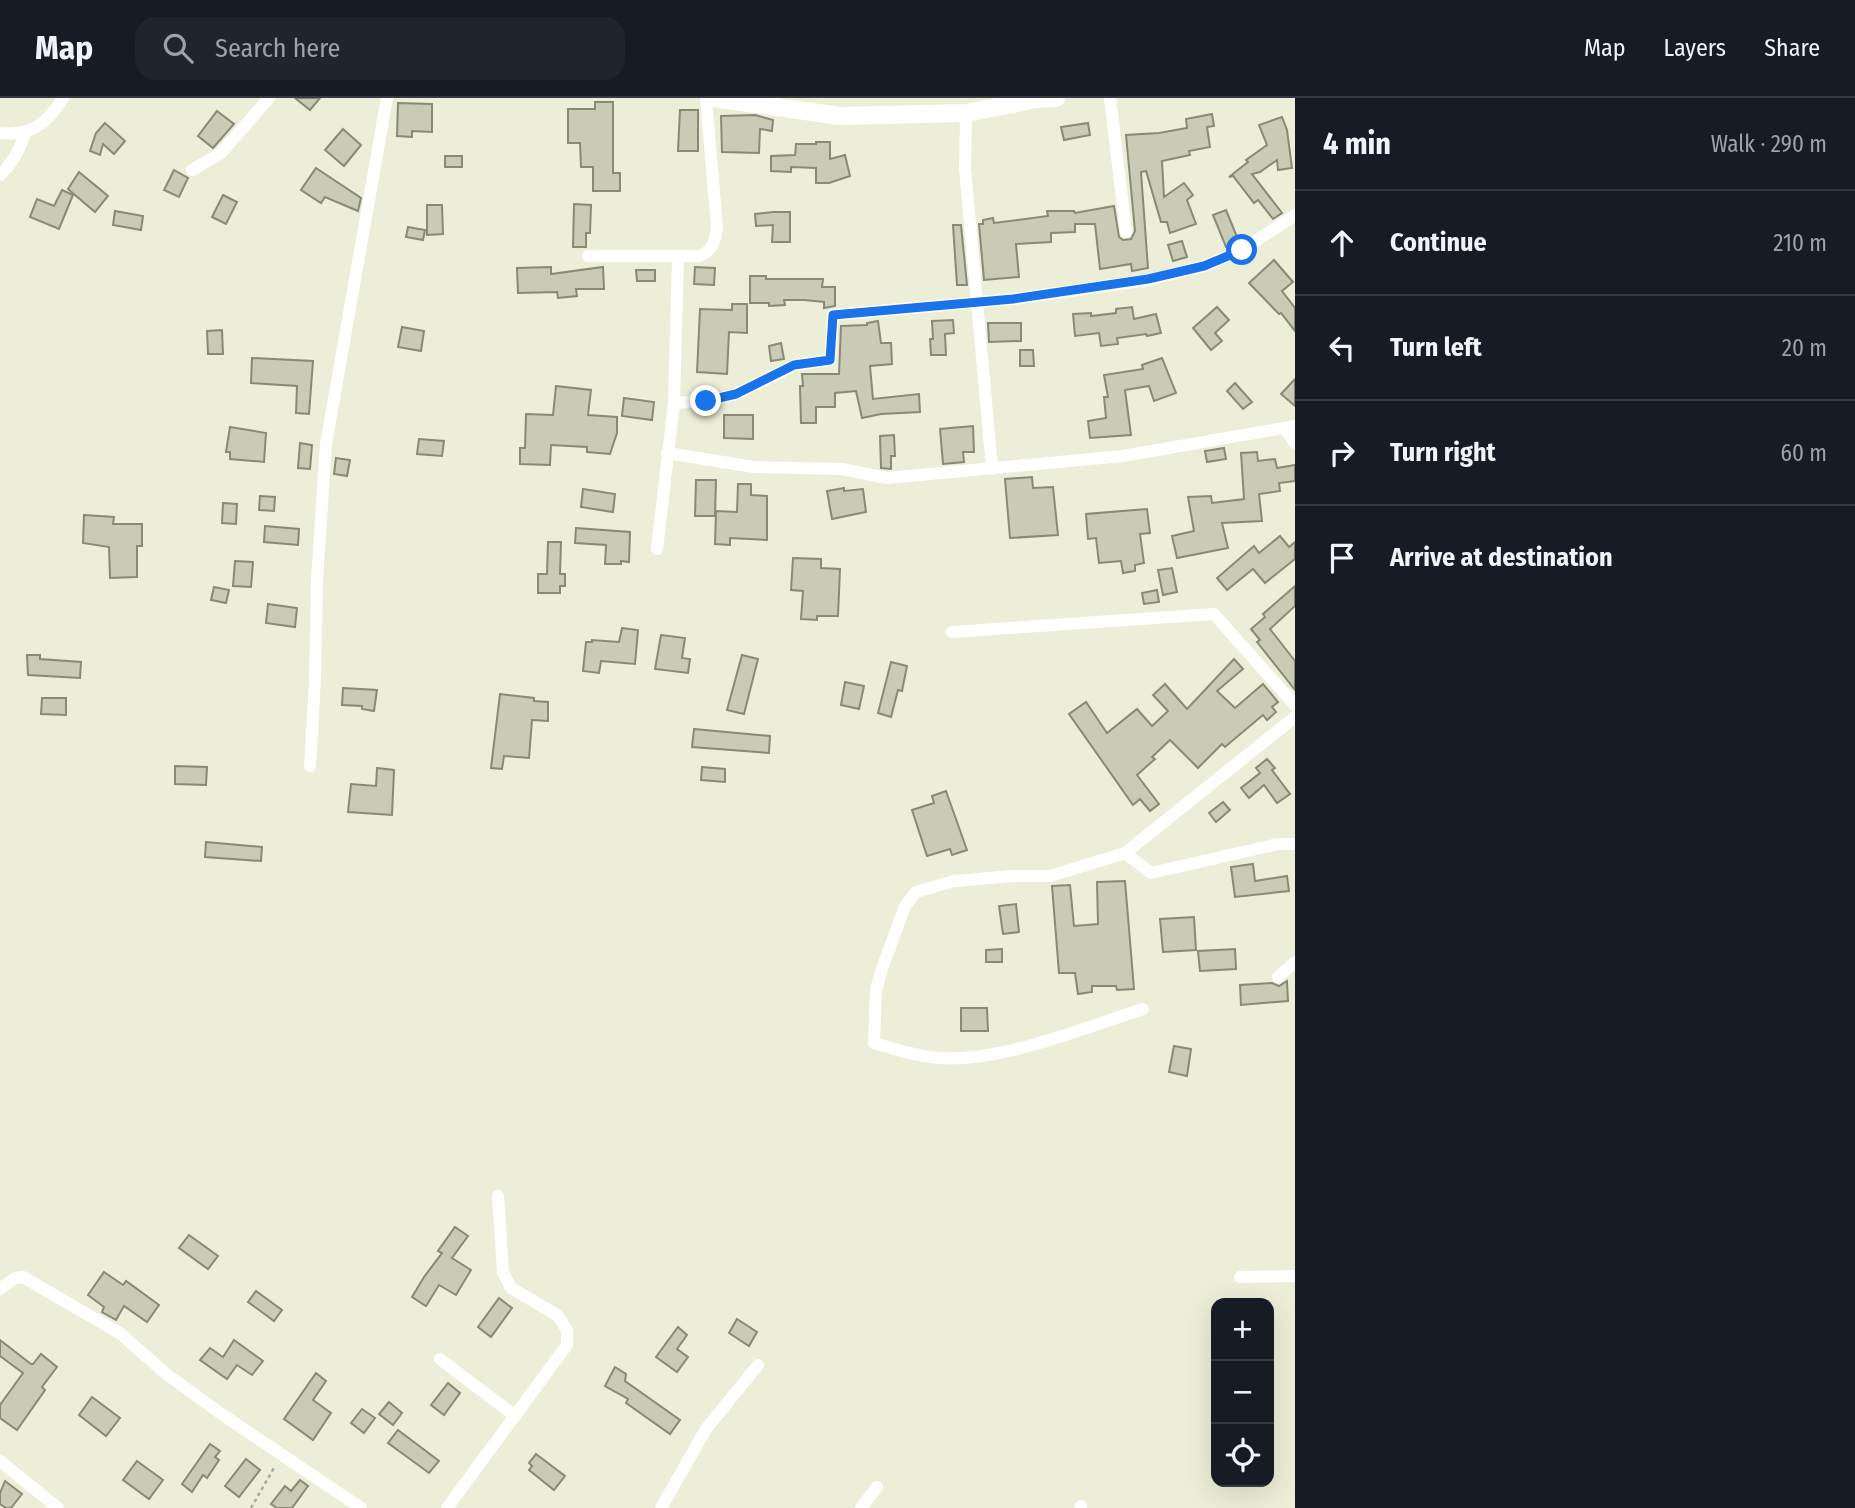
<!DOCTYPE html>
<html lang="en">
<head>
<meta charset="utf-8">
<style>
	:root { --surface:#171b24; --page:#20242c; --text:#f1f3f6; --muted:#9ea1a6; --line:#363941 }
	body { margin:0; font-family:"Fira Sans Condensed",sans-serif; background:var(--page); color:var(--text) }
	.controls { position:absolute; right:21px; bottom:21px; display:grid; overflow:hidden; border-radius:14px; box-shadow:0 7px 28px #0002 }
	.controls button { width:63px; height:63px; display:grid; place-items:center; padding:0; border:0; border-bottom:2px solid var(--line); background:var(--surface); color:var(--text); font:35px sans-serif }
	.stop { position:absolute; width:21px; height:21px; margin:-16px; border:5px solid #1a73e8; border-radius:50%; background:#fff }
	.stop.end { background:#1a73e8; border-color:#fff; box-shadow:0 2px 7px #0008 }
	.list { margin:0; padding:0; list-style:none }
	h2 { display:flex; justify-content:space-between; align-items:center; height:91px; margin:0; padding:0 28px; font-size:30px }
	h2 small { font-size:23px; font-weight:400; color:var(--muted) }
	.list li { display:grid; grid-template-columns:46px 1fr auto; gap:21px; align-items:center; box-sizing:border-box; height:105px; padding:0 28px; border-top:2px solid var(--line) }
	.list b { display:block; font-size:26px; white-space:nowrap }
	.list em { font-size:23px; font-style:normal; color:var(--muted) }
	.icon { flex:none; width:38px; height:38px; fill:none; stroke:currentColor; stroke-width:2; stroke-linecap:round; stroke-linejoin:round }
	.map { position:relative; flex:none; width:1295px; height:1410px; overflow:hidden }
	header { display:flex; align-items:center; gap:42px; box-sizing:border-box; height:98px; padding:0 35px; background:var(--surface); border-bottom:2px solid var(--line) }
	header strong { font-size:33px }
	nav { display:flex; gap:38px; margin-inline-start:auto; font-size:24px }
	.search { width:490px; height:63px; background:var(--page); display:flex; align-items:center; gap:18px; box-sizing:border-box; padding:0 24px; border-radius:21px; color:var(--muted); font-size:26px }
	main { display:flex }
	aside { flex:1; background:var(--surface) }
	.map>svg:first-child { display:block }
	.building { fill:#c9cbb5; stroke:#898a75; stroke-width:2 }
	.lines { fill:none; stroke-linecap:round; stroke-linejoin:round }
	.path { stroke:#a9aa98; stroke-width:2.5; stroke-dasharray:3.5 3.5; stroke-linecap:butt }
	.street { stroke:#fff; stroke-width:12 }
	.secondary { stroke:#fff; stroke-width:18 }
	.route { stroke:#1a73e8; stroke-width:9 }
</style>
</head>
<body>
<header>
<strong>Map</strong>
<div class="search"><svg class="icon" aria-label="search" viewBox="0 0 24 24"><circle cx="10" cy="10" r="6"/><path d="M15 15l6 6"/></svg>Search here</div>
<nav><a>Map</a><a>Layers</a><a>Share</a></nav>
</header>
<main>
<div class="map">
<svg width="1295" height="1410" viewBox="0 0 1295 1410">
	<rect width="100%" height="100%" fill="#edeed7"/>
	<g class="building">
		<path d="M295 0H320L310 12Z"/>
		<path d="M595 4H613V75H620V93H593V69H581L580 45H568V11H595Z"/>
		<path d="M398 5 432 6V34L412 33V39L397 38Z"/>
		<path d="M680 12H698V53H678Z"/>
		<path d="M217 13 234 26 213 50 198 38Z"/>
		<path d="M1212 16 1214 28 1207 29 1210 49 1189 53 1190 57 1162 63 1164 99 1184 85 1193 97 1187 102 1196 126 1170 135 1167 124H1161L1146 73 1141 74 1148 170 1132 173 1131 166 1100 171 1095 126H1075V134L1051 135V144L1016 146 1019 179 984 182 979 126H983V122L993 120 994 125 1048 118 1047 113H1074L1075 115 1114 108 1119 139 1123 142 1131 141 1135 133 1126 37 1159 35 1187 30 1186 21Z"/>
		<path d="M755 17 773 22 772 33 760 31 759 55 722 54 721 18Z"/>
		<path d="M1282 19 1287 32 1292 70 1278 72 1277 62 1260 74 1252 76 1282 115 1273 121 1258 102 1254 105 1233 78 1229 79 1248 64 1246 62 1267 47 1259 27Z"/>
		<path d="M105 25 125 43 114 56 103 46 100 57 90 53 96 35Z"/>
		<path d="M1088 25 1090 37 1064 42 1061 29Z"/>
		<path d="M343 31 361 47 344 68 325 52Z"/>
		<path d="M816 44H830V61L845 57 850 78 829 85H816V70L791 69V74L771 73V58L795 57 796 46H816Z"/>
		<rect x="445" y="58" width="17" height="11"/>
		<path d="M316 70 361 100 358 113 325 99 321 105 301 92Z"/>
		<path d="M174 72 188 80 179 99 164 92Z"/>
		<path d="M79 74 108 98 95 114 68 91Z"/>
		<path d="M62 92 73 97 59 131 30 119 37 101 54 108Z"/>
		<path d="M223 97 237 104 226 126 212 119Z"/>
		<path d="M574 106 591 107 590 135H586V149H573Z"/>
		<path d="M427 107H442L443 136 427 137Z"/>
		<path d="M1226 112 1239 144 1226 149 1213 117Z"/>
		<path d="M115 113 143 118 141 132 113 127Z"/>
		<path d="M773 114H790V144H772L773 127 756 128 755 116Z"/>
		<path d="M953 127H961L967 187H957Z"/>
		<path d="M408 129 425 132 423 142 406 139Z"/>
		<path d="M1182 143 1187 159 1173 163 1168 147Z"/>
		<path d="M1274 162 1293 184 1282 193 1295 210V233L1281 215 1279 216 1249 185Z"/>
		<path d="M551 169V176L603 169 604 191H576L577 198 558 200 557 194 518 195 517 170Z"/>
		<path d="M695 169 715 170 714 187 694 186Z"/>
		<path d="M636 172H655V183H637Z"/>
		<path d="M750 178H766V181H823L822 189H835V208L824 210V204L804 202H784L785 207 769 208V205H750Z"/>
		<path d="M732 206H747V235L729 234 727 276 697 274 700 211 732 212Z"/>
		<path d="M1132 209 1134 221 1156 216 1161 235 1147 238 1146 236 1117 240 1118 246 1101 248 1099 235 1075 238 1073 216 1091 215V218L1116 215V211Z"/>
		<path d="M1217 209 1229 222 1215 235 1222 243 1211 252 1193 230Z"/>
		<path d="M953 222 954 235 945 236 946 257H931L930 241H933L932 223Z"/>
		<path d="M878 223 881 245H891L892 266 870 268 873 301 919 296 920 314 881 316 862 320 856 293 835 295V309H816V325H801L800 288H803L802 276H839L841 228 867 227V225Z"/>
		<path d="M988 225H1021V243L989 244Z"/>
		<path d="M402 229 424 233 421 253 398 249Z"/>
		<path d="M222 232 223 256H208L207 233Z"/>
		<path d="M781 245 784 261 771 263 769 248Z"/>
		<path d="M1020 252H1033L1034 268H1020Z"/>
		<path d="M252 260 313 263 309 316 296 315 297 288 251 285Z"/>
		<path d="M1162 260 1176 295 1154 303 1149 288 1125 292 1131 337 1090 340 1088 323 1106 320 1104 299H1108L1104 277 1143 271 1142 267Z"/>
		<path d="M1295 281V308L1281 296Z"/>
		<path d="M1235 285 1252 304 1243 311 1227 293Z"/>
		<path d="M556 288 591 292 588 317 617 319V335L610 356 587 354V349L551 347 550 367 520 366V350H525L526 316 553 317Z"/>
		<path d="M624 300 654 304 652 322 622 318Z"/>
		<path d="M724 317H753V341L724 340Z"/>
		<path d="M973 328 974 354H963L964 364 943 366 940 331Z"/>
		<path d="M230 329 266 335 264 364 230 361V354H226Z"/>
		<path d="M894 337 895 358H891V371L881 370 880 338Z"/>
		<path d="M419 341 444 343 442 358 417 356Z"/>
		<path d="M300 345 312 347 310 371 298 370Z"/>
		<path d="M1224 350 1226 361 1207 364 1205 353Z"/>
		<path d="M1257 354 1258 363 1275 361 1277 370 1295 367V383L1279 385 1280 393 1259 396 1262 423 1222 425 1228 450 1177 460 1172 438 1194 433 1188 399 1211 398 1212 405 1244 401 1241 355Z"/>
		<path d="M336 360 350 362 347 378 334 376Z"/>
		<path d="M1032 379 1033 390 1053 389 1058 437 1010 440 1005 381Z"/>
		<path d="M696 382H716L715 418H695Z"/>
		<path d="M738 386H751V397L767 398V442L730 440V447L715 446 716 413 737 414Z"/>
		<path d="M844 390V393L863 391 866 414 832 421 827 393Z"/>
		<path d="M583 391 615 396 613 414 581 409Z"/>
		<path d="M260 398 275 399 274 413 259 412Z"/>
		<path d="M223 405 237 406 236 426 222 425Z"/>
		<path d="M1147 411 1150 435 1140 436 1144 465 1135 467V473L1123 475 1121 463 1099 465 1096 440 1088 441 1086 416Z"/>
		<path d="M84 417 114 419 113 426H142V448H137V479L110 480 109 449 83 445Z"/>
		<path d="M265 428 299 431 298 447 264 444Z"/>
		<path d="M576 430 630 434 629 464 621 463V466H605L606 447 575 445Z"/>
		<path d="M1280 438 1289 449 1295 444V461L1265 485 1253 471 1227 492 1217 480 1254 448 1259 455Z"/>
		<path d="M548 444H561L560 476H565V488H560V495H538V476H547Z"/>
		<path d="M793 460 821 461V470L840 471 838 518H817V522L801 521 803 493 791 492Z"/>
		<path d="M235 463 253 464 251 489 233 488Z"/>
		<path d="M1172 470 1177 494 1163 497 1158 472Z"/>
		<path d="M1295 488V508L1270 531 1295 563V592L1257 544 1260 542 1251 531 1265 519 1263 516Z"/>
		<path d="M214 489 229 492 226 505 211 502Z"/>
		<path d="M1157 492 1159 504 1144 506 1142 495Z"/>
		<path d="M268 506 297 510 295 529 266 525Z"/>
		<path d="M622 530 638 532 635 566 601 563 599 575 583 573 586 544H592V542L619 544Z"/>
		<path d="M661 537 685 540 682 560 690 561 688 575 655 571Z"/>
		<path d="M27 557H40V561L81 564 80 580 28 577Z"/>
		<path d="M742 557 758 561 744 616 727 612Z"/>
		<path d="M1234 561 1243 571 1217 593 1235 610 1263 586 1278 604 1272 609 1276 614 1267 622 1263 617 1225 649 1222 646 1198 670 1170 642 1152 659 1155 661 1137 677 1159 706 1150 713 1140 701 1133 707 1069 616 1086 604 1107 635 1137 611 1152 628 1168 613 1153 597 1165 586 1187 611Z"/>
		<path d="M891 564 907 568 902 593 898 592 891 619 878 615Z"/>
		<path d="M845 584 864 588 859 611 841 607Z"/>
		<path d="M343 590 377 592 374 613 362 611V608L342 607Z"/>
		<path d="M500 596 534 600V603L548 604V623L532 622 529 660 504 658 502 671 491 670Z"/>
		<path d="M42 600H66V617L41 616Z"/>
		<path d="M694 631 770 638 769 655 692 649Z"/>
		<path d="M1267 661 1275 670 1272 672 1290 696 1277 705 1264 687 1249 700 1241 690 1260 675 1256 670Z"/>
		<path d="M175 668 207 669 206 687 175 686Z"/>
		<path d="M702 669 725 671V684L701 682Z"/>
		<path d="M377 670 394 672 392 717 348 714 351 686 376 688Z"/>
		<path d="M946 693 967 752 952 757 950 751 927 758 912 712 934 705 932 698Z"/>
		<path d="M1223 704 1230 712 1216 724 1209 715Z"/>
		<path d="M206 744 262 749 261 763 205 759Z"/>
		<path d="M1253 766 1255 783 1287 778 1289 793 1235 799 1231 769Z"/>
		<path d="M1125 783 1134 891 1117 892 1116 888H1092V894L1078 896 1075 875H1059L1052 788 1070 787 1074 828 1098 826 1097 784Z"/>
		<path d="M1016 806 1019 834 1003 836 999 808Z"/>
		<path d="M1194 819 1196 852 1163 854 1160 821Z"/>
		<path d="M1002 851V864H986V852Z"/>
		<path d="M1235 851 1236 871 1200 873 1198 853Z"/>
		<path d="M1287 883 1288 903 1241 907 1240 887 1272 885 1279 888Z"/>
		<path d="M961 910H987L988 933H961Z"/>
		<path d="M1174 948 1191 951 1187 978 1169 974Z"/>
		<path d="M455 1129 468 1138 452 1160 471 1172 456 1197 439 1187 426 1208 412 1199 424 1179 442 1155 438 1153Z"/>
		<path d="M189 1137 218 1158 208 1171 179 1150Z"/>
		<path d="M104 1174 123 1187 126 1183 159 1207 147 1224 124 1208 116 1222 102 1214 104 1209 88 1197Z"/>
		<path d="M256 1193 282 1212 274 1223 248 1204Z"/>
		<path d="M499 1200 512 1210 491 1239 478 1229Z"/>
		<path d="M737 1221 757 1234 749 1248 729 1235Z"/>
		<path d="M678 1229 687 1237 677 1251 688 1259 677 1274 656 1259Z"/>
		<path d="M0 1242 31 1266H33L41 1256 57 1269 42 1289 45 1292 17 1332 0 1320V1307L23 1275 0 1258Z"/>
		<path d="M234 1242 263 1263 252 1277 237 1267 227 1281 200 1262 210 1250 223 1259Z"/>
		<path d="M615 1269 626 1276 625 1283 680 1322 670 1336 626 1305 628 1301 605 1288Z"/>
		<path d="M316 1275 326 1283 313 1302 331 1315 313 1342 284 1321Z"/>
		<path d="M448 1285 460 1295 444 1317 431 1307Z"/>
		<path d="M92 1299 120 1320 106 1338 79 1317Z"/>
		<path d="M389 1304 402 1315 393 1327 379 1316Z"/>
		<path d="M362 1311 375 1320 364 1335 351 1325Z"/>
		<path d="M398 1332 439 1363 429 1375 388 1345Z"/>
		<path d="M210 1346 220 1353 215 1359 219 1362 207 1380 203 1377 192 1394 182 1386Z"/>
		<path d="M536 1356 565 1378 554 1392 529 1372 532 1368 529 1365Z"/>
		<path d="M246 1361 260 1372 239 1399 225 1388Z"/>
		<path d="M137 1363 163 1382 149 1401 123 1382Z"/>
		<path d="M300 1382 308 1388 292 1410H277L271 1406 285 1388 291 1393Z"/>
		<path d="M5 1383 22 1396 11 1410H6L0 1406V1395Z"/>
	</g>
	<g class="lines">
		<path class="path" d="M251 1410 275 1368"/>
		<g class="street">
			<path d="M1110 0 1126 134"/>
			<path d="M966 15 965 70 992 371"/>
			<path d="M0 35C31 38 47 26 63 0"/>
			<path d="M192 72 221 55 269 0"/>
			<path d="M0 77C13 65 20 52 25 35"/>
			<path d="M588 158H700C713 152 715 144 717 130L706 0"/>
			<path d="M674 305 706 303 736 296 795 267 830 262 833 217 1013 201 1148 182 1204 168 1242 152 1295 117"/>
			<path d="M1284 330 1295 345"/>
			<path d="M667 355 754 369 842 371 887 380 1123 358 1295 328"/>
			<path d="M657 451 674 305 678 159"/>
			<path d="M952 534 1214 516 1295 607"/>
			<path d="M310 668 315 583 317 481 326 346 387 0"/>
			<path d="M1125 755 1151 775 1278 746H1295"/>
			<path d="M1278 879 1295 864"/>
			<path d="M1143 911C1084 930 999 965 938 960 916 958 895 951 874 945L876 891 883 868 905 808 916 794 954 783 1013 778H1050L1125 755 1295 619"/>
			<path d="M1240 1179 1295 1178"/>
			<path d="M0 1191 15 1180 23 1179 121 1236 165 1275 220 1315 361 1410"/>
			<path d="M440 1261 515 1318"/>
			<path d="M0 1363 58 1410"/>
			<path d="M447 1410 567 1247V1232L557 1217 511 1190 503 1174 498 1098"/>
			<path d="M661 1410 706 1331 758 1267"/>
			<path d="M861 1410 877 1389"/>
			<path d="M1080 1410 1081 1408"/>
		</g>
		<path class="secondary" d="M713 0 840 18 966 15 1037 1 1056 0"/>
	</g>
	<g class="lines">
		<path class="route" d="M706 303 736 296 794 267 830 262 833 217 1013 201 1148 181 1204 168 1242 152"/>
	</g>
</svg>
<div class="controls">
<button>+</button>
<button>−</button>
<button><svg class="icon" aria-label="locate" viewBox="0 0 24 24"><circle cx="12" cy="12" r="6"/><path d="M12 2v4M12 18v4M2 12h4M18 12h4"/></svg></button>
</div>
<div class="stop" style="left:1242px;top:152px"></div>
<div class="stop end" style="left:706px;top:303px"></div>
</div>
<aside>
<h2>4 min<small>Walk · 290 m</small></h2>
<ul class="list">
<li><svg class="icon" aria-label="ahead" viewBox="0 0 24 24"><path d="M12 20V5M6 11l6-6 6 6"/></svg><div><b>Continue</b></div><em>210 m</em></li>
<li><svg class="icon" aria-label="left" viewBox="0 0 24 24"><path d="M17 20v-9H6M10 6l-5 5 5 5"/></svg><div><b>Turn left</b></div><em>20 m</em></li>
<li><svg class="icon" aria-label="right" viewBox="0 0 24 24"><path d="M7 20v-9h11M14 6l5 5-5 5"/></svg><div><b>Turn right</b></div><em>60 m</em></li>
<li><svg class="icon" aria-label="arrive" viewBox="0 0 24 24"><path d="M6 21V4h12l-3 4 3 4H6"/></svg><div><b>Arrive at destination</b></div></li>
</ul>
</aside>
</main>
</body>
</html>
